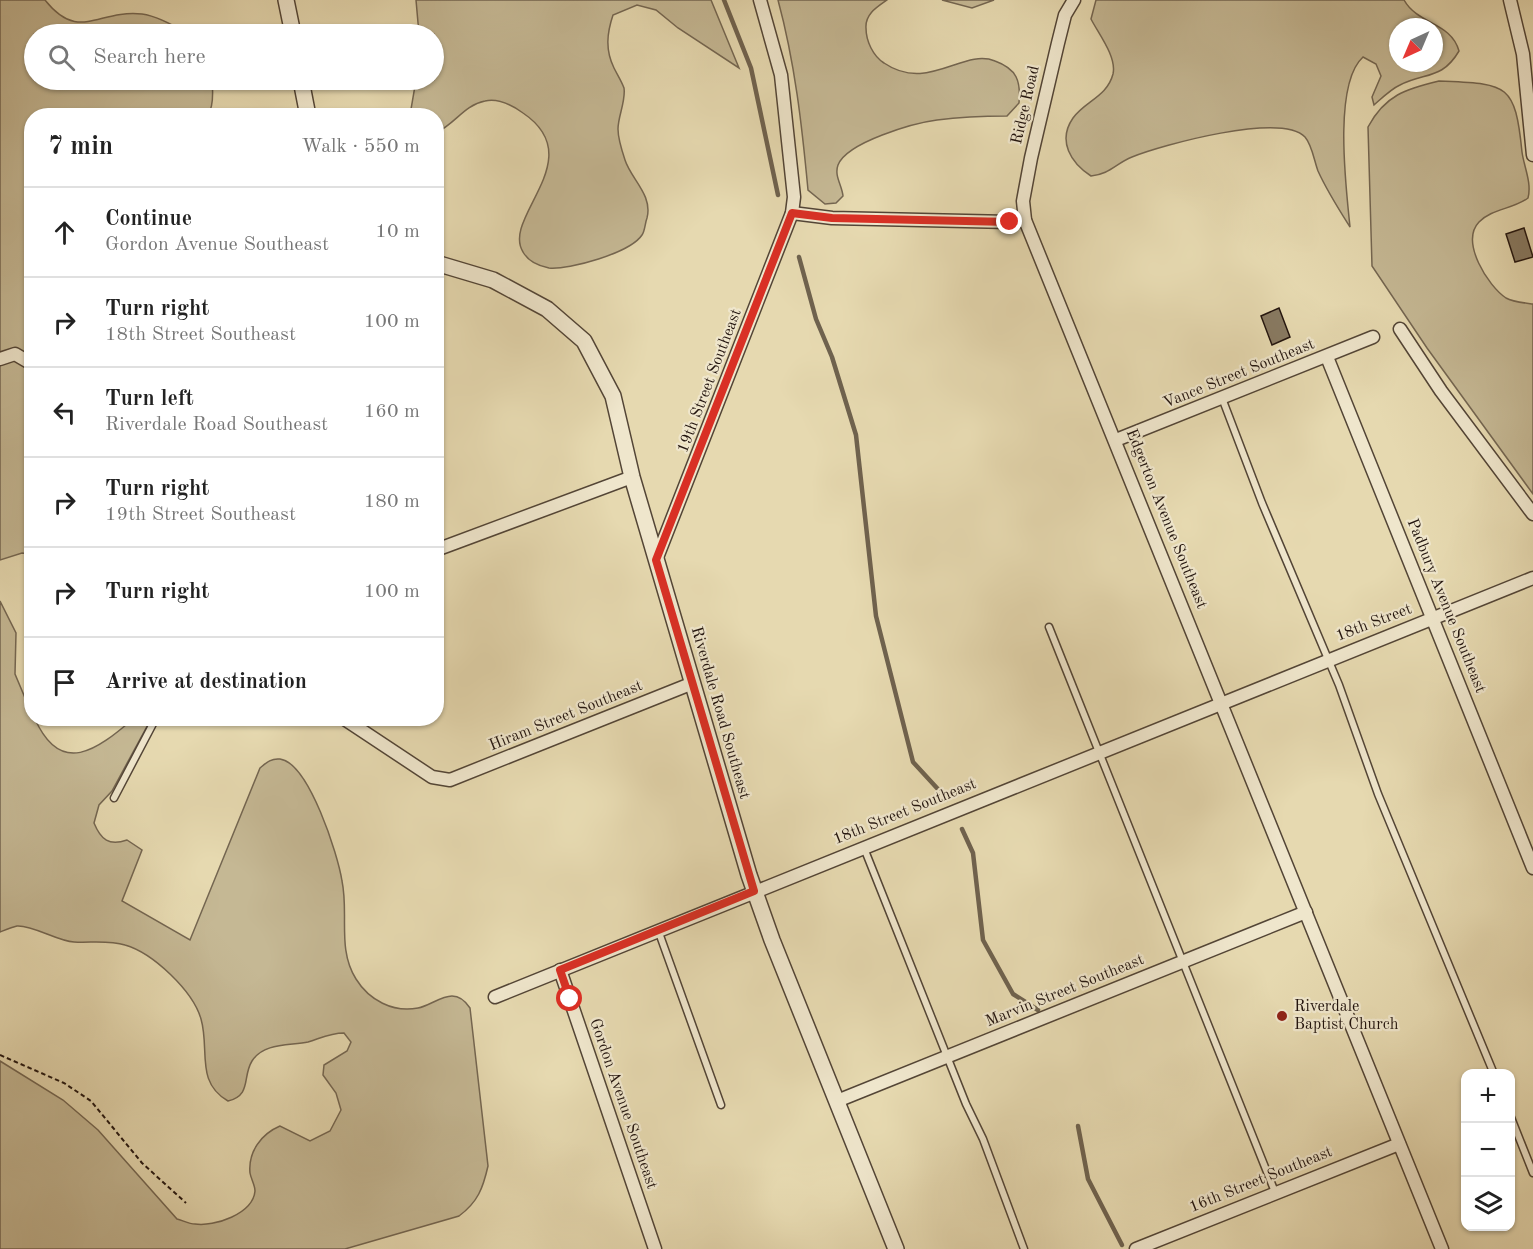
<!DOCTYPE html>
<html lang="en">
<head>
<meta charset="utf-8">
<style>
	:root { --surface:#fff; --page:#f6f6f6; --text:#222; --muted:#767676; --line:#e0e0e0 }
	body { margin:0; font-family:"Old Standard TT",serif; background:var(--page); color:var(--text) }
	.controls { position:absolute; right:18px; bottom:18px; display:grid; overflow:hidden; border-radius:12px; box-shadow:0 2px 4px #0004 }
	.controls button { width:54px; height:54px; display:grid; place-items:center; padding:0; border:0; border-bottom:2px solid var(--line); background:var(--surface); color:var(--text); font:30px sans-serif }
	.compass { position:absolute; left:1389px; top:18px; width:54px; height:54px; border-radius:50%; background:var(--surface); box-shadow:0 2px 4px #0004; rotate:224deg }
	.stop { position:absolute; width:18px; height:18px; margin:-14px; border:4px solid #d93025; border-radius:50%; background:#fff }
	.stop.end { background:#d93025; border-color:#fff; box-shadow:0 2px 6px #0008 }
	.list { margin:0; padding:0; list-style:none }
	h2 { display:flex; justify-content:space-between; align-items:center; height:78px; margin:0; padding:0 24px; font-size:26px }
	h2 small { font-size:20px; font-weight:400; color:var(--muted) }
	.list li { display:grid; grid-template-columns:39px 1fr auto; gap:18px; align-items:center; box-sizing:border-box; height:90px; padding:0 24px; border-top:2px solid var(--line) }
	.list b { display:block; font-size:22px; white-space:nowrap }
	.list p { margin:0; font-size:20px; white-space:nowrap; color:var(--muted) }
	.list em { font-size:20px; font-style:normal; color:var(--muted) }
	.icon { flex:none; width:33px; height:33px; fill:none; stroke:currentColor; stroke-width:2; stroke-linecap:round; stroke-linejoin:round }
	.map { position:relative; flex:none; width:1533px; height:1249px; overflow:hidden }
	.search { position:absolute; background:var(--surface); box-shadow:0 2px 4px #0004; left:24px; top:24px; width:420px; height:66px; display:flex; align-items:center; gap:15px; box-sizing:border-box; padding:0 21px; border-radius:33px; color:var(--muted); font-size:22px }
	.panel { position:absolute; background:var(--surface); box-shadow:0 2px 4px #0004; left:24px; top:108px; width:420px; height:618px; border-radius:24px }
	.map>svg:first-child { display:block }
	.green { fill:#c5b894; stroke:#746651; stroke-width:1.5; fill-rule:evenodd }
	.lines { fill:none; stroke-linecap:round; stroke-linejoin:round }
	.stream { stroke:#6f624e; stroke-width:4.5 }
	.building { fill:#887a62; stroke:#22140e; stroke-width:1.5 }
	.service-casing { stroke:#534536; stroke-width:9 }
	.minor-casing { stroke:#534536; stroke-width:15 }
	.tertiary-casing { stroke:#534536; stroke-width:18 }
	.path { stroke:#22140e; stroke-width:2; stroke-dasharray:4.5 3; stroke-linecap:butt }
	.service { stroke:#efe6cc; stroke-width:6 }
	.minor { stroke:#efe6cc; stroke-width:12 }
	.tertiary { stroke:#efe6cc; stroke-width:15 }
	.route { stroke:#d93025; stroke-width:8 }
	.poi-dot { fill:#8f2418; stroke:#efe6cc; stroke-width:2 }
	.labels { text-anchor:middle; dominant-baseline:central; stroke-width:4.5; stroke-linejoin:round; paint-order:stroke }
	.street-label { font-size:16px; fill:#22140e; stroke:#efe6cc }
	.poi-label { font-size:16px; fill:#22140e; stroke:#efe6cc; text-anchor:start }
</style>
</head>
<body>
<div class="map">
<svg width="1533" height="1249" viewBox="0 0 1533 1249">
	<rect width="100%" height="100%" fill="#e6d9b0"/>
	<filter id="stains"><feTurbulence type="fractalNoise" baseFrequency=".00333" numOctaves="4"/><feColorMatrix values="0 0 0 0 .2 0 0 0 0 .09 0 0 0 0 .02 0 0 0 .5 -.17"/></filter>
	<radialGradient id="worn" r=".72"><stop offset=".6" stop-color="#630" stop-opacity="0"/><stop offset="1" stop-color="#630" stop-opacity=".3"/></radialGradient>
	<g class="green">
		<path d="M0 0H45C79 43 98 9 142 14 157 16 175 26 188 34H34V80H212C213 91 214 106 208 115L32 116 31 554 22 553 0 560Z"/>
		<path d="M416 0H711L739 68 678 28 656 10 637 5 613 15C607 33 605 50 614 68 617 74 622 82 624 88 626 101 618 116 618 129 618 138 622 151 625 160 631 179 653 195 647 218 645 223 645 231 642 235 630 253 569 270 549 268 539 266 528 261 523 252 501 217 591 159 523 113 512 105 499 98 485 101 464 105 455 124 437 132L436 116 410 115 416 80H434V34H419Z"/>
		<path d="M778 0H887C877 7 865 14 866 28 866 41 873 56 884 63 928 93 963 48 995 61 1017 69 1021 81 1019 103L1007 116C984 116 960 117 937 120 914 123 847 142 838 165 834 176 842 185 843 196L836 203 825 204 808 190C802 126 795 63 778 0Z"/>
		<path d="M942 0H994L972 8Z"/>
		<path d="M1096 0H1404C1418 25 1451 22 1459 51 1442 80 1425 72 1400 85 1391 89 1382 98 1374 105L1372 97 1381 76 1376 64 1363 57C1333 84 1346 187 1350 227 1338 208 1327 191 1318 171 1314 160 1312 145 1305 137 1281 112 1162 145 1132 157 1115 164 1110 174 1091 176 1071 163 1057 141 1073 118 1085 101 1107 97 1113 74 1117 57 1098 33 1091 19ZM1398 27H1434V63H1398Z"/>
		<path d="M1439 81C1507 84 1515 82 1522 152 1524 167 1532 183 1528 198 1513 209 1491 209 1479 222 1460 242 1488 286 1506 298 1513 302 1525 303 1533 304V494L1427 348 1372 266 1368 127C1385 95 1406 89 1439 81Z"/>
		<path d="M0 601 16 633 15 674 31 712 32 718 35 719C61 777 97 750 133 719H151L112 791 99 805 94 823C101 840 109 846 127 840L142 850 122 901 190 940 260 768C266 763 271 758 280 759 309 763 338 855 342 881 349 914 337 949 356 979 369 1000 393 1013 418 1008 429 1006 441 996 452 996 460 996 466 1002 470 1008L488 1166C483 1188 478 1202 459 1216L345 1249H0V1061L63 1100 98 1130 177 1219C182 1220 189 1224 195 1224 214 1227 253 1214 255 1191 255 1185 251 1179 250 1173 248 1152 261 1134 280 1126L310 1141 330 1131 341 1110 336 1093 323 1075 324 1065 347 1051 351 1042 344 1033C330 1033 321 1038 308 1042 291 1046 264 1042 252 1061 242 1077 252 1095 228 1101 195 1082 210 1050 201 1019 193 991 153 953 125 945 109 940 90 943 74 942 57 941 33 925 17 926 12 927 5 930 0 932Z"/>
	</g>
	<g class="lines">
		<g class="stream">
			<path d="M724 0 751 68 778 195"/>
			<path d="M799 257 816 319 832 357 856 435 876 616 913 762 947 799"/>
			<path d="M962 829 973 853 983 940 1013 994 1038 1010"/>
			<path d="M1078 1126 1088 1179 1122 1245"/>
		</g>
	</g>
	<g class="building">
		<path d="M1524 228 1533 257 1515 262 1506 234Z"/>
		<path d="M1279 308 1290 337 1272 345 1261 316Z"/>
	</g>
	<g class="lines">
		<defs>
			<g id="service">
				<path d="M1222 398 1262 503 1339 685 1378 794 1494 1074"/>
				<path d="M1049 627 1275 1192"/>
				<path d="M114 798 156 718"/>
				<path d="M864 848 966 1104 983 1139 1024 1249"/>
				<path d="M658 930 721 1105"/>
				<path d="M1510 1115 1533 1173"/>
			</g>
			<g id="minor">
				<path d="M1074 0 1065 15 1058 43 1031 158 1023 201 1025 220 1442 1249"/>
				<path d="M1510 0 1523 54 1533 155"/>
				<path d="M792 213 832 218 1010 222 1025 220"/>
				<path d="M1400 329 1441 391 1533 514"/>
				<path d="M1327 357 1533 868"/>
				<path d="M0 359 15 354 32 364"/>
				<path d="M1116 440 1373 337"/>
				<path d="M436 550 632 477"/>
				<path d="M656 560 792 213 794 197 781 75 760 0"/>
				<path d="M343 718 432 777 450 780 693 683"/>
				<path d="M560 970 655 1249"/>
				<path d="M495 997 1533 578"/>
				<path d="M837 1101 1306 912"/>
				<path d="M1136 1249 1399 1144"/>
			</g>
			<g id="tertiary">
				<path d="M286 0 293 34"/>
				<path d="M301 80 308 116"/>
				<path d="M436 263 493 280 547 309 584 341 613 396 632 477 749 875 772 940 896 1249"/>
			</g>
		</defs>
		<use href="#service" class="service-casing"/>
		<use href="#minor" class="minor-casing"/>
		<use href="#tertiary" class="tertiary-casing"/>
		<path class="path" d="M0 1055 64 1083 91 1101 142 1163 186 1203"/>
		<use href="#service" class="service"/>
		<use href="#minor" class="minor"/>
		<use href="#tertiary" class="tertiary"/>
	</g>
	<g class="lines">
		<path class="route" d="M570 999 560 970 754 891 656 560 792 213 832 218 1010 222"/>
	</g>
	<circle class="poi-dot" cx="1282" cy="1016" r="6"/>
	<g class="labels">
		<g class="street-label">
			<text transform="translate(1026 105) rotate(-77)">Ridge Road</text>
			<text transform="translate(1239 374) rotate(-22)">Vance Street Southeast</text>
			<text transform="translate(710 381) rotate(-69)">19th Street Southeast</text>
			<text transform="translate(1166 519) rotate(68)">Edgerton Avenue Southeast</text>
			<text transform="translate(1446 606) rotate(68)">Padbury Avenue Southeast</text>
			<text transform="translate(1374 623) rotate(-21)">18th Street</text>
			<text transform="translate(720 713) rotate(74)">Riverdale Road Southeast</text>
			<text transform="translate(566 716) rotate(-22)">Hiram Street Southeast</text>
			<text transform="translate(905 812) rotate(-22)">18th Street Southeast</text>
			<text transform="translate(1065 991) rotate(-22)">Marvin Street Southeast</text>
			<text transform="translate(623 1104) rotate(71)">Gordon Avenue Southeast</text>
			<text transform="translate(1261 1180) rotate(-22)">16th Street Southeast</text>
		</g>
		<g class="poi-label">
			<text x="1294" y="1007">Riverdale<tspan x="1294" dy="18">Baptist Church</tspan></text>
		</g>
	</g>
	<rect width="100%" height="100%" filter="url(#stains)"/>
	<rect width="100%" height="100%" fill="url(#worn)"/>
</svg>
<div class="controls">
<button>+</button>
<button>−</button>
<button><svg class="icon" aria-label="layers" viewBox="0 0 24 24"><path d="M12 4l9 5-9 5-9-5zM3 14l9 5 9-5"/></svg></button>
</div>
<svg class="compass" viewBox="-18 -18 36 36"><path d="M0-13l5 13h-10z" fill="#e53935"/><path d="M0 13l5-13h-10z" fill="#767676"/></svg>
<div class="stop" style="left:570px;top:999px"></div>
<div class="stop end" style="left:1010px;top:222px"></div>
<div class="search"><svg class="icon" aria-label="search" viewBox="0 0 24 24"><circle cx="10" cy="10" r="6"/><path d="M15 15l6 6"/></svg>Search here</div>
<section class="panel">
<h2>7 min<small>Walk · 550 m</small></h2>
<ul class="list">
<li><svg class="icon" aria-label="ahead" viewBox="0 0 24 24"><path d="M12 20V5M6 11l6-6 6 6"/></svg><div><b>Continue</b><p>Gordon Avenue Southeast</p></div><em>10 m</em></li>
<li><svg class="icon" aria-label="right" viewBox="0 0 24 24"><path d="M7 20v-9h11M14 6l5 5-5 5"/></svg><div><b>Turn right</b><p>18th Street Southeast</p></div><em>100 m</em></li>
<li><svg class="icon" aria-label="left" viewBox="0 0 24 24"><path d="M17 20v-9H6M10 6l-5 5 5 5"/></svg><div><b>Turn left</b><p>Riverdale Road Southeast</p></div><em>160 m</em></li>
<li><svg class="icon" aria-label="right" viewBox="0 0 24 24"><path d="M7 20v-9h11M14 6l5 5-5 5"/></svg><div><b>Turn right</b><p>19th Street Southeast</p></div><em>180 m</em></li>
<li><svg class="icon" aria-label="right" viewBox="0 0 24 24"><path d="M7 20v-9h11M14 6l5 5-5 5"/></svg><div><b>Turn right</b></div><em>100 m</em></li>
<li><svg class="icon" aria-label="arrive" viewBox="0 0 24 24"><path d="M6 21V4h12l-3 4 3 4H6"/></svg><div><b>Arrive at destination</b></div></li>
</ul>
</section>
</div>
</body>
</html>
